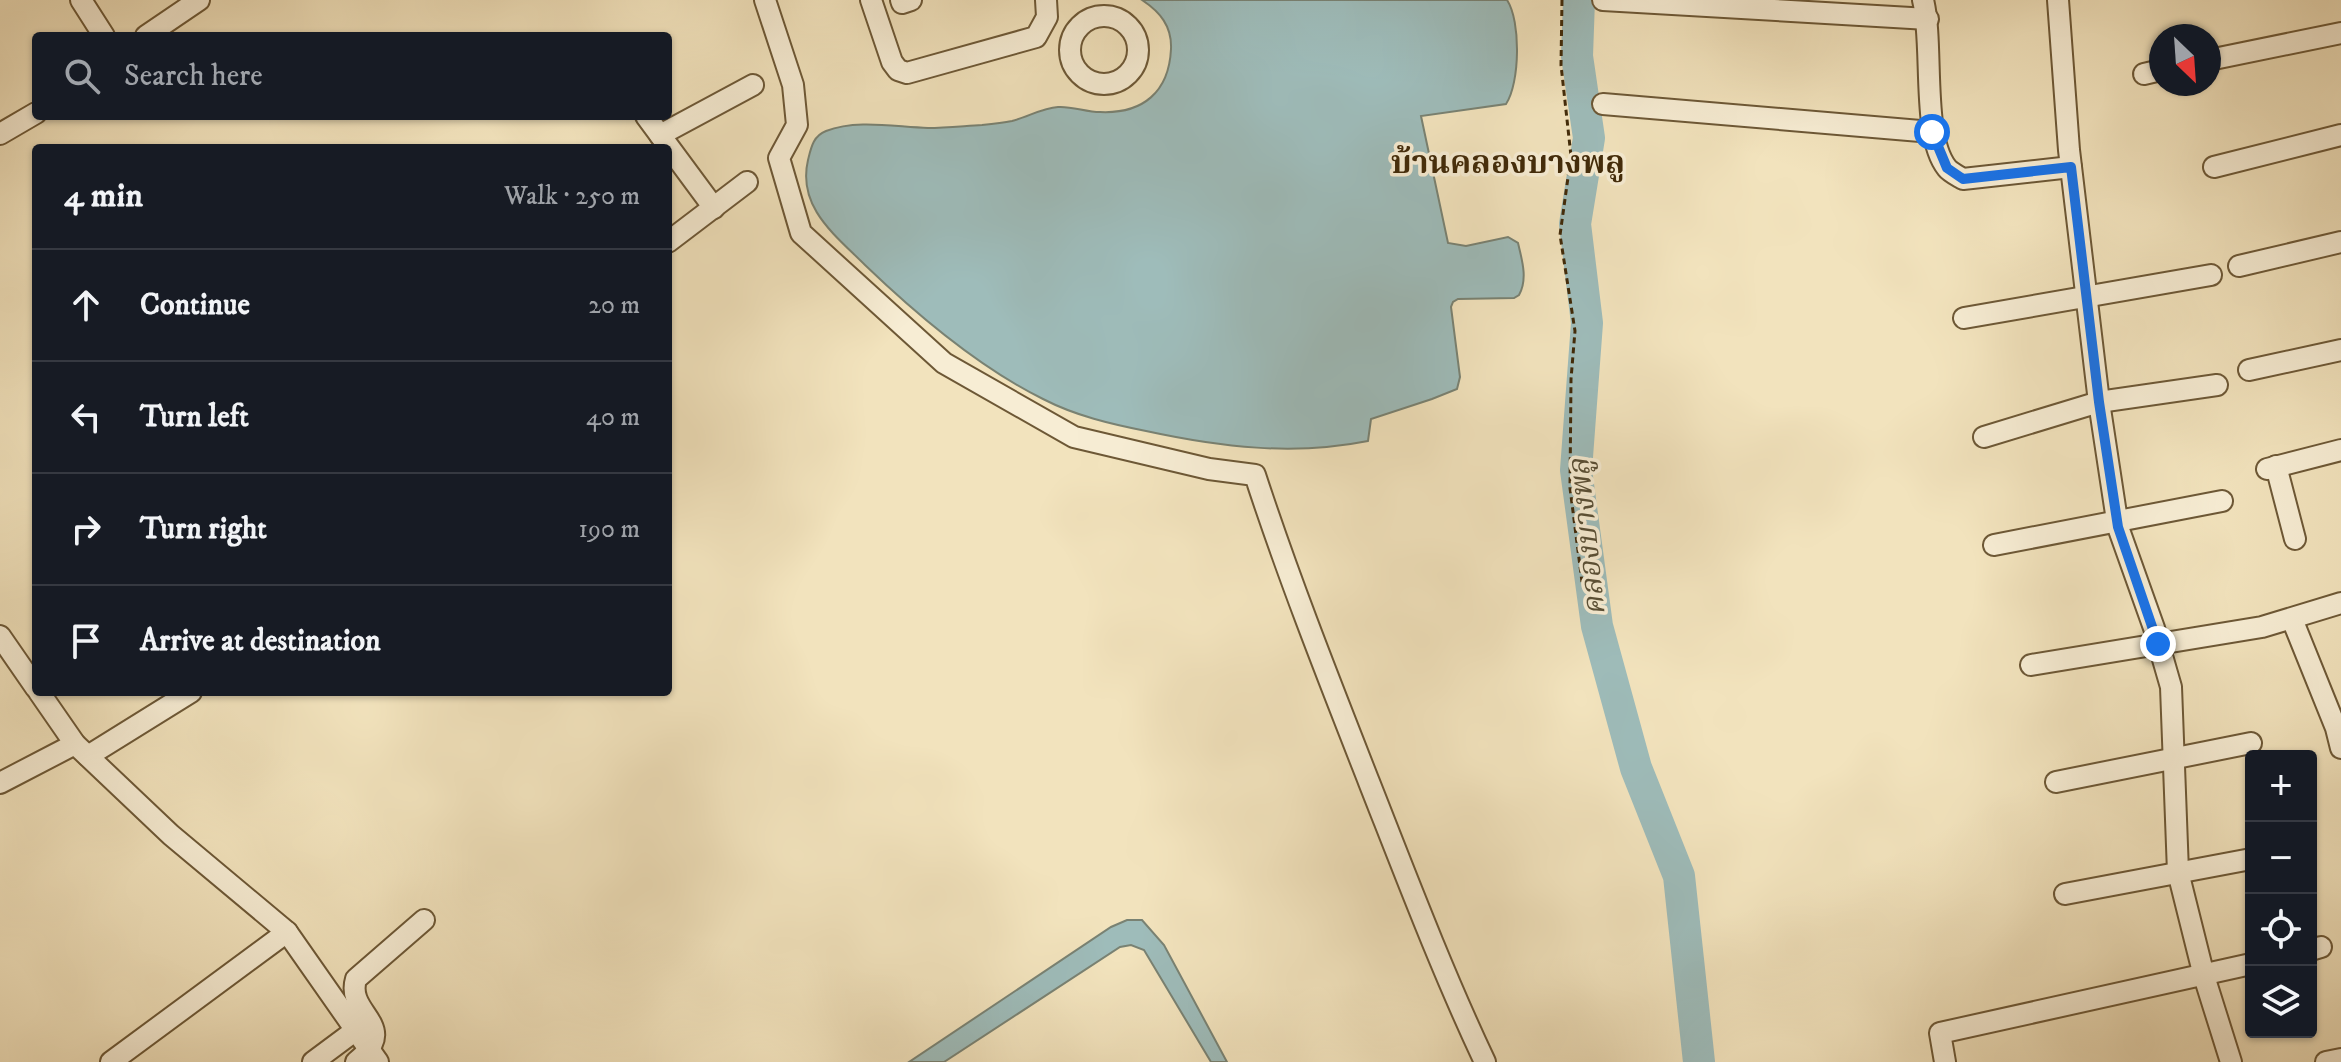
<!DOCTYPE html>
<html lang="en">
<head>
<meta charset="utf-8">
<style>
	:root { --surface:#171b24; --page:#20242c; --text:#f1f3f6; --muted:#9ea1a6; --line:#363941 }
	body { margin:0; font-family:"IM FELL DW Pica","Noto Serif Thai",serif; background:var(--page); color:var(--text) }
	.controls { position:absolute; right:24px; bottom:24px; display:grid; overflow:hidden; border-radius:8px; box-shadow:0 2px 6px #0004 }
	.controls button { width:72px; height:72px; display:grid; place-items:center; padding:0; border:0; border-bottom:2px solid var(--line); background:var(--surface); color:var(--text); font:40px sans-serif }
	.compass { position:absolute; left:2149px; top:24px; width:72px; height:72px; border-radius:50%; background:var(--surface); box-shadow:0 2px 6px #0004; rotate:155deg }
	.stop { position:absolute; width:24px; height:24px; margin:-18px; border:6px solid #1a73e8; border-radius:50%; background:#fff }
	.stop.end { background:#1a73e8; border-color:#fff; box-shadow:0 2px 8px #0008 }
	.list { margin:0; padding:0; list-style:none }
	h2 { display:flex; justify-content:space-between; align-items:center; height:104px; margin:0; padding:0 32px; font-size:34px }
	h2 small { font-size:26px; font-weight:400; color:var(--muted) }
	.list li { display:grid; grid-template-columns:52px 1fr auto; gap:24px; align-items:center; box-sizing:border-box; height:112px; padding:0 32px; border-top:2px solid var(--line) }
	.list b { display:block; font-size:30px; white-space:nowrap }
	.list em { font-size:26px; font-style:normal; color:var(--muted) }
	.icon { flex:none; width:44px; height:44px; fill:none; stroke:currentColor; stroke-width:2; stroke-linecap:round; stroke-linejoin:round }
	.map { position:relative; flex:none; width:2341px; height:1062px; overflow:hidden }
	.search { position:absolute; background:var(--surface); box-shadow:0 2px 6px #0004; left:32px; top:32px; width:640px; height:88px; display:flex; align-items:center; gap:20px; box-sizing:border-box; padding:0 28px; border-radius:8px; color:var(--muted); font-size:30px }
	.panel { position:absolute; background:var(--surface); box-shadow:0 2px 6px #0004; left:32px; top:144px; width:640px; height:552px; border-radius:8px }
	.map>svg:first-child { display:block }
	.water { fill:#9ebcba; stroke:#798273; stroke-width:2 }
	.lines { fill:none; stroke-linecap:round; stroke-linejoin:round }
	.river { stroke:#9ebcba; stroke-width:32 }
	.minor-casing { stroke:#6d5836; stroke-width:24 }
	.path { stroke:#412a09; stroke-width:3; stroke-dasharray:6 4; stroke-linecap:butt }
	.minor { stroke:#f7edd4; stroke-width:20 }
	.route { stroke:#1a73e8; stroke-width:10 }
	.labels { text-anchor:middle; dominant-baseline:central; stroke-width:7; stroke-linejoin:round; paint-order:stroke }
	.water-label { font-size:30px; font-style:italic; fill:#584e35; stroke:#f7edd4 }
	.quarter-label { font-size:32px; font-weight:bold; fill:#412a09; stroke:#f7edd4 }
</style>
</head>
<body>
<div class="map">
<svg width="2341" height="1062" viewBox="0 0 2341 1062">
	<rect width="100%" height="100%" fill="#f2e3bd"/>
	<filter id="stains"><feTurbulence type="fractalNoise" baseFrequency=".0025" numOctaves="4"/><feColorMatrix values="0 0 0 0 .2 0 0 0 0 .09 0 0 0 0 .02 0 0 0 .5 -.17"/></filter>
	<radialGradient id="worn" r=".72"><stop offset=".6" stop-color="#630" stop-opacity="0"/><stop offset="1" stop-color="#630" stop-opacity=".3"/></radialGradient>
	<g class="water">
		<path d="M1142 0H1507C1521 21 1520 83 1506 104L1421 116 1448 243 1466 246 1508 237 1518 243C1522 260 1528 279 1519 295L1514 298 1458 299 1453 302 1451 307 1460 377 1457 389 1432 399 1371 419 1368 441C1293 456 1220 447 1146 431 1111 424 1076 416 1043 399 978 367 917 315 865 265 835 235 797 207 808 160 811 148 813 136 826 131 857 119 895 127 928 128 946 128 964 126 982 125 992 124 1002 123 1012 121 1028 117 1042 108 1058 107 1072 106 1086 112 1100 112 1143 114 1169 92 1171 49 1172 26 1160 12 1142 0Z"/>
		<path d="M1127 920H1142L1164 945 1227 1062H1211L1144 950 1131 945 1120 947 944 1062H909L1111 927Z"/>
	</g>
	<g class="lines">
		<path class="river" d="M1579 0 1577 56 1589 138 1575 224 1587 323 1576 470 1597 626 1636 768 1679 876 1699 1062"/>
		<defs>
			<g id="minor">
				<path d="M81 0 104 36"/>
				<path d="M765 0 793 85 797 125 779 158 801 233 944 363 1074 437 1209 469 1255 475C1289 579 1329 680 1369 782 1406 876 1442 971 1485 1062"/>
				<path d="M871 0 892 62 898 70 907 73 1036 37 1047 17 1046 0"/>
				<path d="M901 0 902 3 911 0"/>
				<path d="M1603 0 1928 19"/>
				<path d="M1923 0C1934 44 1921 136 1947 168 1950 172 1958 176 1963 179L2071 167"/>
				<path d="M2058 0 2069 150 2099 402 2118 527 2154 628 2171 687 2178 872 2204 976 2231 1062"/>
				<circle cx="1104" cy="50" r="34"/>
				<path d="M146 36 199 0"/>
				<path d="M2209 60 2341 33"/>
				<path d="M2144 74 2161 70"/>
				<path d="M1603 104 1932 132"/>
				<path d="M646 116 714 208"/>
				<path d="M0 134 36 113"/>
				<path d="M660 135 753 85"/>
				<path d="M2214 167 2341 135"/>
				<path d="M668 242 747 182"/>
				<path d="M2239 266 2341 242"/>
				<path d="M1964 318 2211 275"/>
				<path d="M2249 370 2341 350"/>
				<path d="M1984 437 2099 402 2217 385"/>
				<path d="M2276 466 2295 539"/>
				<path d="M2267 469 2341 450"/>
				<path d="M1994 545 2222 501"/>
				<path d="M2292 619 2336 728 2341 748"/>
				<path d="M0 636 36 688"/>
				<path d="M2031 665 2262 627 2341 603"/>
				<path d="M39 692 75 744 171 835 287 932 378 1062"/>
				<path d="M88 756 191 692"/>
				<path d="M2056 782 2251 743"/>
				<path d="M0 783 75 744"/>
				<path d="M2065 894 2251 859"/>
				<path d="M2311 950 2321 947"/>
				<path d="M111 1062 287 932"/>
				<path d="M313 1062 356 1030"/>
				<path d="M356 1062C402 1025 345 1015 356 979L424 920"/>
				<path d="M1945 1062 1940 1033 2251 964"/>
				<path d="M2326 1062 2341 1059"/>
			</g>
		</defs>
		<use href="#minor" class="minor-casing"/>
		<path class="path" d="M1562 0 1561 65 1571 156 1560 235 1575 331 1571 379 1570 488 1582 582"/>
		<use href="#minor" class="minor"/>
	</g>
	<g class="lines">
		<path class="route" d="M1932 132 1947 168 1963 179 2071 167 2099 402 2118 527 2158 644"/>
	</g>
	<g class="labels">
		<g class="water-label">
			<text transform="translate(1588 537) rotate(-96)">คลองบางพลู</text>
		</g>
		<g class="quarter-label">
			<text x="1508" y="164">บ้านคลองบางพลู</text>
		</g>
	</g>
	<rect width="100%" height="100%" filter="url(#stains)"/>
	<rect width="100%" height="100%" fill="url(#worn)"/>
</svg>
<div class="controls">
<button>+</button>
<button>−</button>
<button><svg class="icon" aria-label="locate" viewBox="0 0 24 24"><circle cx="12" cy="12" r="6"/><path d="M12 2v4M12 18v4M2 12h4M18 12h4"/></svg></button>
<button><svg class="icon" aria-label="layers" viewBox="0 0 24 24"><path d="M12 4l9 5-9 5-9-5zM3 14l9 5 9-5"/></svg></button>
</div>
<svg class="compass" viewBox="-18 -18 36 36"><path d="M0-13l5 13h-10z" fill="#e53935"/><path d="M0 13l5-13h-10z" fill="#9ea1a6"/></svg>
<div class="stop" style="left:1932px;top:132px"></div>
<div class="stop end" style="left:2158px;top:644px"></div>
<div class="search"><svg class="icon" aria-label="search" viewBox="0 0 24 24"><circle cx="10" cy="10" r="6"/><path d="M15 15l6 6"/></svg>Search here</div>
<section class="panel">
<h2>4 min<small>Walk · 250 m</small></h2>
<ul class="list">
<li><svg class="icon" aria-label="ahead" viewBox="0 0 24 24"><path d="M12 20V5M6 11l6-6 6 6"/></svg><div><b>Continue</b></div><em>20 m</em></li>
<li><svg class="icon" aria-label="left" viewBox="0 0 24 24"><path d="M17 20v-9H6M10 6l-5 5 5 5"/></svg><div><b>Turn left</b></div><em>40 m</em></li>
<li><svg class="icon" aria-label="right" viewBox="0 0 24 24"><path d="M7 20v-9h11M14 6l5 5-5 5"/></svg><div><b>Turn right</b></div><em>190 m</em></li>
<li><svg class="icon" aria-label="arrive" viewBox="0 0 24 24"><path d="M6 21V4h12l-3 4 3 4H6"/></svg><div><b>Arrive at destination</b></div></li>
</ul>
</section>
</div>
</body>
</html>
